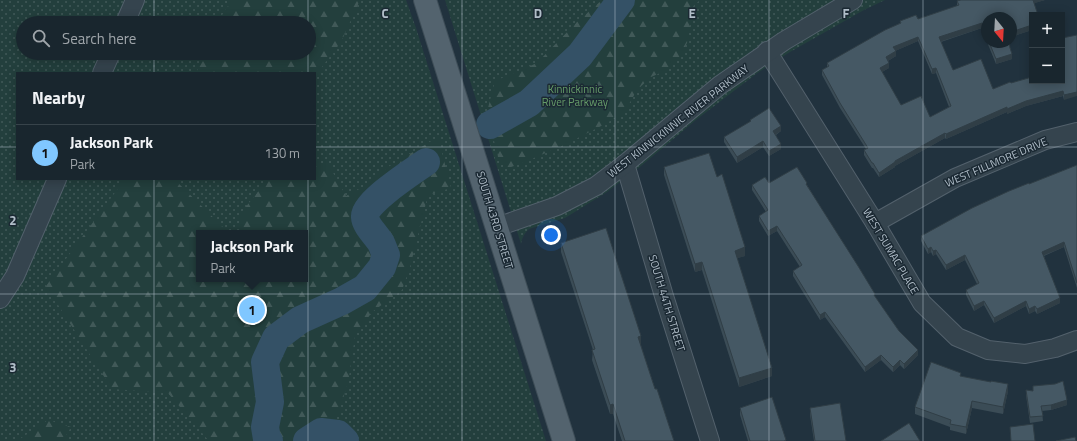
<!DOCTYPE html>
<html lang="en">
<head>
<meta charset="utf-8">
<style>
	:root { --surface:#19262e; --page:#26323a; --text:#f1f3f6; --muted:#9fa5aa; --line:#37434a; --accent:#80c7ff }
	body { margin:0; font-family:"Titillium Web",sans-serif; background:var(--page); color:var(--text) }
	.controls { position:absolute; right:12px; top:12px; display:grid; overflow:hidden; border-radius:0px; box-shadow:0 2px 10px #0003 }
	.controls button { width:36px; height:36px; display:grid; place-items:center; padding:0; border:0; border-bottom:1px solid var(--line); background:var(--surface); color:var(--text); font:20px sans-serif }
	.compass { position:absolute; left:981px; top:12px; width:36px; height:36px; border-radius:50%; background:var(--surface); box-shadow:0 2px 10px #0003; rotate:162deg }
	.you { position:absolute; left:551px; top:235px; width:14px; height:14px; margin:-10px; border:3px solid #fff; border-radius:50%; background:#1a73e8; box-shadow:0 0 0 6px #1a73e833 }
	.badge { display:grid; place-items:center; width:26px; height:26px; border-radius:50%; background:var(--accent); color:#111; font-size:13px; font-weight:700 }
	.pin { position:absolute; translate:-50% -50%; border:2px solid #fff; box-shadow:0 1px 4px #0006 }
	.popup { position:absolute; left:196px; top:230px; width:112px; height:52px; box-sizing:border-box; display:grid; place-content:center; border-radius:0px; background:var(--surface); filter:drop-shadow(0 1px 3px #0005); font-size:13px; white-space:nowrap; color:var(--muted) }
	.popup b { font-size:15px; color:var(--text) }
	.popup::after { content:''; position:absolute; left:50%; top:100%; margin-left:-8px; border:8px solid transparent; border-top-color:var(--surface) }
	.list { margin:0; padding:0; list-style:none }
	h2 { display:flex; justify-content:space-between; align-items:center; height:52px; margin:0; padding:0 16px; font-size:17px }
	h2 small { font-size:13px; font-weight:400; color:var(--muted) }
	.list li { display:grid; grid-template-columns:26px 1fr auto; gap:12px; align-items:center; box-sizing:border-box; height:56px; padding:0 16px; border-top:1px solid var(--line) }
	.list b { display:block; font-size:15px; white-space:nowrap }
	.list p { margin:0; font-size:13px; white-space:nowrap; color:var(--muted) }
	.list em { font-size:13px; font-style:normal; color:var(--muted) }
	.icon { flex:none; width:22px; height:22px; fill:none; stroke:currentColor; stroke-width:2; stroke-linecap:round; stroke-linejoin:round }
	.map { position:relative; flex:none; width:1077px; height:441px; overflow:hidden }
	.search { position:absolute; background:var(--surface); box-shadow:0 2px 10px #0003; left:16px; top:16px; width:300px; height:44px; display:flex; align-items:center; gap:10px; box-sizing:border-box; padding:0 14px; border-radius:22px; color:var(--muted); font-size:15px }
	.panel { position:absolute; background:var(--surface); box-shadow:0 2px 10px #0003; left:16px; top:72px; width:300px; height:108px; border-radius:0px }
	.map>svg:first-child { display:block }
	.green { fill:url(#green-dots); fill-rule:evenodd }
	.forest { fill:url(#forest-firs) }
	.lines { fill:none; stroke-linecap:round; stroke-linejoin:round }
	.river { stroke:#345166; stroke-width:28 }
	.minor-casing { stroke:#53616c; stroke-width:20 }
	.major-casing { stroke:#3e4d57; stroke-width:24 }
	.minor { stroke:#35444e; stroke-width:18 }
	.major { stroke:#53636e; stroke-width:22 }
	.wall { fill:#3b4c56; fill-rule:evenodd }
	.shaded-wall { fill:#303e46 }
	.building { fill:#455864; stroke:#303e46; fill-rule:evenodd }
	.grid { fill:none; stroke:#b1bec9; stroke-width:1; stroke-opacity:0.55 }
	.labels { text-anchor:middle; dominant-baseline:central; stroke-width:3; stroke-linejoin:round; paint-order:stroke }
	.park-label { font-size:11px; fill:#669c69; stroke:#1b2933 }
	.street-label { font-size:11px; fill:#b1bec9; stroke:#1b2933 }
	.grid-label { font-size:13px; text-anchor:middle; font-weight:bold; fill:#b1bec9; stroke:#1b2933; stroke-width:3; stroke-linejoin:round; paint-order:stroke }
</style>
</head>
<body>
<div class="map">
<svg width="1077" height="441" viewBox="0 0 1077 441">
	<defs>
		<pattern id="green-dots" width="8" height="8" patternUnits="userSpaceOnUse"><rect width="8" height="8" fill="#233f3d"/><path d="M2 2h.1M6 6h.1" fill="none" stroke="#415958" stroke-width="1.8" stroke-linecap="round"/></pattern>
		<pattern id="forest-firs" width="22" height="20" patternUnits="userSpaceOnUse"><rect width="22" height="20" fill="#233f3d"/><path d="M5 1l3.5 6h-7zM16 11l3.5 6h-7z" fill="#415958"/></pattern>
	</defs>
	<rect width="100%" height="100%" fill="#21323e"/>
	<g class="green">
		<path d="M0 0H406L416 28 546 441H0ZM23 23H309V53H23ZM17 73H315V179H17ZM199 233H305V279H199Z"/>
		<path d="M445 0H885L864 10 790 52 756 74 696 120 641 166 607 192 565 218 529 229C524 234 522 238 521 244Z"/>
	</g>
	<g class="forest">
		<path d="M233 0H291L296 2 298 0H360L341 42 315 76V73H196L205 53H309V23H219L224 11Z"/>
		<path d="M602 0H700L691 8 690 26 687 43 681 55 667 70 651 77 637 90 625 111 607 123 564 145 520 164 508 168 498 157 487 112 495 81 537 63 577 22Z"/>
		<path d="M438 137 451 188 428 195 410 267 402 290 372 312 355 336 348 383 335 423 355 441H209L168 393 112 389 46 286 125 179H174L229 233H199V279H305V233H239L241 213 268 179H315V165L327 162 346 196 365 186 388 167Z"/>
		<path d="M48 420 71 427 63 441H17Z"/>
	</g>
	<g class="lines">
		<g class="river">
			<path d="M490 125 529 103 580 55 621 0"/>
			<path d="M269 441 267 439 265 427 270 402 265 362 276 338 300 320 342 301 365 288 382 267 386 255C384 251 383 247 381 243 377 236 365 225 365 217 363 203 415 170 426 162"/>
			<path d="M307 441 321 432 338 434 345 441"/>
		</g>
		<defs>
			<g id="minor">
				<path d="M125 23 135 0"/>
				<path d="M767 51 875 223 922 303 957 337 988 350 1025 354 1055 348 1077 340"/>
				<path d="M102 73 111 53"/>
				<path d="M625 164 664 296 710 441"/>
				<path d="M875 223 955 178 1045 140 1077 132"/>
				<path d="M497 227 557 206 596 186 625 164 720 85 784 41 853 0"/>
				<path d="M0 299 15 276 57 179"/>
			</g>
			<path id="major" d="M425 0 564 441"/>
		</defs>
		<use href="#minor" class="minor-casing"/>
		<use href="#major" class="major-casing"/>
		<use href="#minor" class="minor"/>
		<use href="#major" class="major"/>
	</g>
	<g class="wall">
		<path d="M961 0H1045L1034 3 1032 15V30L1011 37V18H987V41L982 28 941 42 953 70 993 89 1011 83 1062 81 1077 35 1064 100 1063 96 1026 106 1007 114V112L946 139 945 138 895 166V167L879 177 873 168H872L864 155V150L866 149 840 108 822 75V70L827 67V63L900 23V21L918 19 957 6V1ZM918 41 932 74 936 73 949 107 930 117 901 105 882 72 889 68 888 61 896 56 895 51Z"/>
		<path d="M987 42H1009L1012 59 996 64Z"/>
		<path d="M750 120 781 131 776 135 781 149 769 156 763 147 737 163 724 142V137L750 122Z"/>
		<path d="M1077 165V288L1064 247 1044 256 1060 303 1037 314 1035 311 1029 314 1026 306 994 323 984 305 974 311 966 295V290L977 284 965 260 946 270 936 254 933 256 931 252 928 254 921 241V236L1029 184Z"/>
		<path d="M664 167 717 177 745 256 737 258 772 376 739 387 702 270 695 272 664 175Z"/>
		<path d="M769 183 807 185 875 297 899 331 918 355 904 369 900 365 893 372 881 360 865 372 825 317 820 320 793 276V271L800 267 777 231 768 236 759 221V216L766 212 752 190V185Z"/>
		<path d="M561 243 641 346 655 389 674 441H622L613 414H610L592 360 593 350 561 252Z"/>
		<path d="M961 376 1008 391 1003 414 972 408 966 434 950 430V427L915 414V407Z"/>
		<path d="M1033 386 1067 405 1051 410 1042 411 1043 421 1030 423 1026 395V390L1033 391Z"/>
		<path d="M740 408 786 441H748L740 415Z"/>
		<path d="M810 408 846 441H814L810 415Z"/>
	</g>
	<g class="shaded-wall">
		<path d="M1032 0H1045L1032 4Z"/>
		<path d="M982 23V28L939 42V37Z"/>
		<path d="M1032 25V30L1011 37V32Z"/>
		<path d="M918 37V41L893 52V47Z"/>
		<path d="M896 51V56L886 62V57Z"/>
		<path d="M1012 54V59L996 64V59Z"/>
		<path d="M889 63V68L880 73V68Z"/>
		<path d="M936 68V73L932 74V69Z"/>
		<path d="M1063 91V96L1026 106 1007 114V109L1026 101Z"/>
		<path d="M1077 92V96L1064 100V95Z"/>
		<path d="M1007 107V112L946 139V134Z"/>
		<path d="M781 126V131L773 136V131Z"/>
		<path d="M945 133V138L895 166V167L879 177V173L895 161Z"/>
		<path d="M763 141V147L737 163V157Z"/>
		<path d="M781 144V149L769 156V151Z"/>
		<path d="M777 226V231L768 236V231Z"/>
		<path d="M1064 242V247L1042 256V252Z"/>
		<path d="M745 247V256L735 259V251Z"/>
		<path d="M931 247V252L928 254V249Z"/>
		<path d="M936 250V254L933 256V251Z"/>
		<path d="M965 255V260L946 270V265Z"/>
		<path d="M702 262V270L695 272V264Z"/>
		<path d="M1060 298V303L1037 314V309Z"/>
		<path d="M984 301V305L974 311V306Z"/>
		<path d="M1026 301V306L994 323V318Z"/>
		<path d="M1035 306V311L1029 314V309Z"/>
		<path d="M825 312V317L820 320V315Z"/>
		<path d="M641 336V346L638 347V337Z"/>
		<path d="M918 350V355L904 369V364Z"/>
		<path d="M881 355V360L865 372V367Z"/>
		<path d="M900 360V365L893 372V367Z"/>
		<path d="M772 368V376L739 387V378Z"/>
		<path d="M1008 384V391L1003 414V407Z"/>
		<path d="M1067 400V405L1051 410V405Z"/>
		<path d="M972 401V408L966 434V427Z"/>
		<path d="M613 404V414H610V405Z"/>
	</g>
	<g class="building">
		<path d="M961 0H1033L1038 15H1032V25L1011 32V18H987V36L982 23 939 37 953 70 981 59 993 89 1010 82 1011 83 1032 77V81H1062V38L1077 35V92L1064 95 1063 91 1026 101 1007 109V107L946 134 945 133 895 161V162L879 173 873 163H872L864 150 868 148 840 103 822 70 829 66 827 63 885 30 901 23 900 21 916 15 918 19 959 5 957 1ZM918 37 932 69 936 68 951 106 930 117 921 96 901 105 880 68 889 63 886 57 896 51 893 47Z"/>
		<path d="M989 42H1009L1010 48 1012 54 996 59Z"/>
		<path d="M769 108 781 126 773 131 781 144 769 151 763 141 737 157 724 137 751 121 750 120Z"/>
		<path d="M709 153 717 177 722 174 745 247 735 251 772 368 739 378 702 262 695 264 664 167Z"/>
		<path d="M1077 165V283L1064 242 1042 252 1060 298 1037 309 1035 306 1029 309 1026 301 994 318 984 301 974 306 966 290 979 283 965 255 946 265 936 250 933 251 931 247 928 249 921 236 972 208 1009 191 1029 183V184Z"/>
		<path d="M797 167 807 183 806 184 858 266 875 294 874 295 899 331 918 350 904 364 900 360 893 367 881 355 865 367 825 312 820 315 793 271 802 265 777 226 768 231 759 216 768 210 752 185 765 177 769 183Z"/>
		<path d="M606 228 641 336 638 337 655 389H657L674 441H625L613 404 610 405 592 350 595 349 561 243Z"/>
		<path d="M931 362 961 373 960 376 991 382V381L1008 384 1003 407 972 401 966 427 950 424 951 420 915 407Z"/>
		<path d="M1063 381 1067 400 1051 405 1041 406 1043 416 1030 417 1026 390 1033 391V386L1055 384Z"/>
		<path d="M772 397 786 440 784 441H750L740 408Z"/>
		<path d="M840 403 846 441H815L810 408Z"/>
		<path d="M909 423 920 441H881Z"/>
		<path d="M1033 424 1035 441H1011L1010 427Z"/>
		<path d="M1075 437 1076 441H1056Z"/>
	</g>
	<path class="grid" d="M154 0V23M308 0V23M462 0V441M615 0V441M769 0V441M923 0V441M154 53V73M308 53V73M0 147H17M315 147H1077M154 179V441M308 179V441M0 294H1077"/>
	<g class="labels">
		<g class="park-label">
			<text x="575" y="89">Kinnickinnic<tspan x="575" dy="13">River Parkway</tspan></text>
		</g>
		<g class="street-label">
			<text transform="translate(678 121) rotate(-38)">WEST KINNICKINNIC RIVER PARKWAY</text>
			<text transform="translate(996 162) rotate(-23)">WEST FILLMORE DRIVE</text>
			<text transform="translate(495 220) rotate(73)">SOUTH 43RD STREET</text>
			<text transform="translate(891 251) rotate(59)">WEST SUMAC PLACE</text>
			<text transform="translate(667 303) rotate(73)">SOUTH 44TH STREET</text>
		</g>
	</g>
	<g class="grid-label">
		<text x="385" y="18">C</text>
		<text x="538" y="18">D</text>
		<text x="692" y="18">E</text>
		<text x="846" y="18">F</text>
		<text x="13" y="225">2</text>
		<text x="13" y="372">3</text>
	</g>
</svg>
<div class="controls">
<button>+</button>
<button>−</button>
</div>
<svg class="compass" viewBox="-18 -18 36 36"><path d="M0-13l5 13h-10z" fill="#e53935"/><path d="M0 13l5-13h-10z" fill="#9fa5aa"/></svg>
<div class="you"></div>
<div class="pin badge" style="left:252px;top:310px">1</div>
<div class="popup"><b>Jackson Park</b>Park</div>
<div class="search"><svg class="icon" aria-label="search" viewBox="0 0 24 24"><circle cx="10" cy="10" r="6"/><path d="M15 15l6 6"/></svg>Search here</div>
<section class="panel">
<h2>Nearby<small></small></h2>
<ul class="list">
<li><span class="badge">1</span><div><b>Jackson Park</b><p>Park</p></div><em>130 m</em></li>
</ul>
</section>
</div>
</body>
</html>
